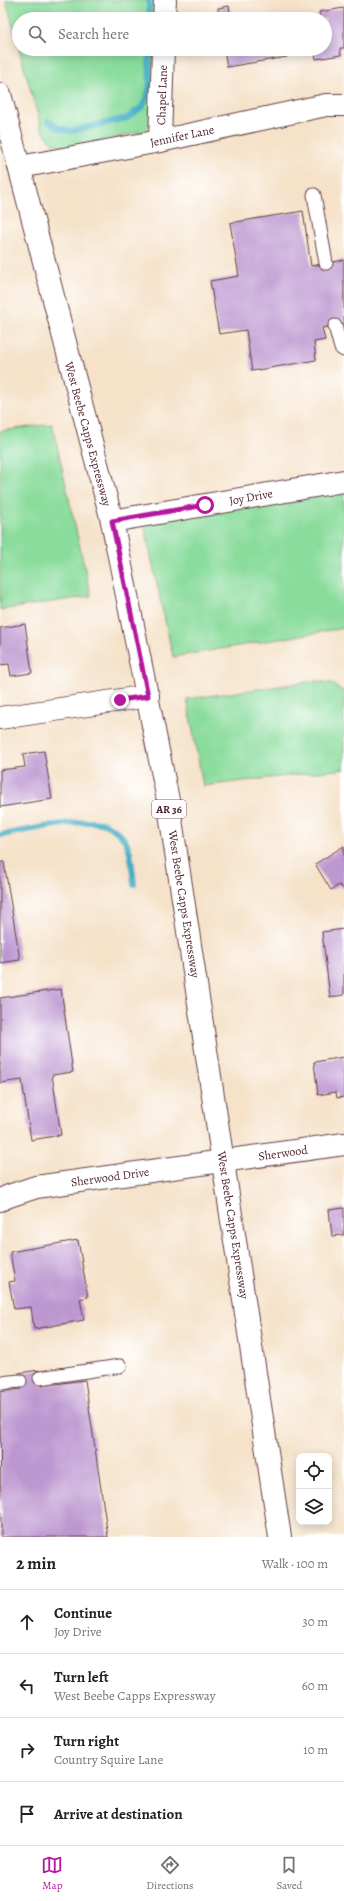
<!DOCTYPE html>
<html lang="en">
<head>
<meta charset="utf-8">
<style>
	:root { --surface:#fff; --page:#f6f6f6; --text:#202124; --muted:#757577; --line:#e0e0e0; --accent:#b5179e }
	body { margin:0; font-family:Alegreya,serif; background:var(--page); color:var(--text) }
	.controls { position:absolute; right:12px; bottom:12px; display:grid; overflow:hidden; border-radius:8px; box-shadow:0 2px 10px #0003 }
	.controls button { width:36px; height:36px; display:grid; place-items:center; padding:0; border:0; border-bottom:1px solid var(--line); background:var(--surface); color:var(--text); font:20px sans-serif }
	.stop { position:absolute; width:12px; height:12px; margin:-9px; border:3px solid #b5179e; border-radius:50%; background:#fff }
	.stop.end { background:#b5179e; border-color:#fff; box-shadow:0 1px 4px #0008 }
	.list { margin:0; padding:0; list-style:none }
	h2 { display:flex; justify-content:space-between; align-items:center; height:52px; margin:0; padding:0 16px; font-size:17px }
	h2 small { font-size:13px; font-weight:400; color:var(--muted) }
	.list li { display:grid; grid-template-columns:26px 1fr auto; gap:12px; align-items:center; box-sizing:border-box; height:64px; padding:0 16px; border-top:1px solid var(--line) }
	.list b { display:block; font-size:15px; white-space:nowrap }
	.list p { margin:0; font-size:13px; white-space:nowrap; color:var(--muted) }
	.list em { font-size:13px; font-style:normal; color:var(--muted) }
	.icon { flex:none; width:22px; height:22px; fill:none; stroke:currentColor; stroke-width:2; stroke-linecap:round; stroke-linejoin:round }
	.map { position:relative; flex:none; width:344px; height:1537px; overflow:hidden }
	.search { position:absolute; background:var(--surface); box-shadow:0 2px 10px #0003; left:12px; right:12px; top:12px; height:44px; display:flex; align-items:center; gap:10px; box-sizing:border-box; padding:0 14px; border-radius:22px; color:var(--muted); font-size:15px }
	.sheet { height:308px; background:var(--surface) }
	nav { display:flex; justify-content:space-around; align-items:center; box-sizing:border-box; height:56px; border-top:1px solid var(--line); background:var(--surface); font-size:11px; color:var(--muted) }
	nav a { display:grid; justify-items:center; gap:2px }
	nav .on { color:var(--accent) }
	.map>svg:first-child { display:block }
	.green { fill:#8adc9c; stroke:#6a7e64 }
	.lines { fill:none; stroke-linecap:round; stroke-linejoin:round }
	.stream { stroke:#45afc4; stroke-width:6 }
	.building { fill:#bd97d0 }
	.lane-casing { stroke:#643c43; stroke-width:15 }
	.street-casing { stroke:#643c43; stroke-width:24 }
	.primary-casing { stroke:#643c43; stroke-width:24 }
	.lane { stroke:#fff; stroke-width:13 }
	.street { stroke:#fff; stroke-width:22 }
	.primary { stroke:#fff; stroke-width:22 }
	.route { stroke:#b5179e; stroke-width:5 }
	.labels { text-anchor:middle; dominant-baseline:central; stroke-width:3.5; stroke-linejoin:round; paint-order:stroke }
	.shield { fill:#fff; stroke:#80626b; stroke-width:1 }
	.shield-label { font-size:11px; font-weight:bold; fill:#4a1f2b }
	.street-label { font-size:12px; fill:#4a1f2b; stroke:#fff }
</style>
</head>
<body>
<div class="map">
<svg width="344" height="1537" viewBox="0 0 344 1537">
	<rect width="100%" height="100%" fill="#fff"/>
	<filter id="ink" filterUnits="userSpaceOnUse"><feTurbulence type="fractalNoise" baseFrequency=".025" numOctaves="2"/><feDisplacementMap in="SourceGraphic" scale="8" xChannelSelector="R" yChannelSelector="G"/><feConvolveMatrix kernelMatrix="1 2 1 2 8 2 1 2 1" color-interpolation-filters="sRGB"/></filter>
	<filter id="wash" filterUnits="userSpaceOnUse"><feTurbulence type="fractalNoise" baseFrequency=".012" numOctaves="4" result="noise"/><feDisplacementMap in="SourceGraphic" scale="16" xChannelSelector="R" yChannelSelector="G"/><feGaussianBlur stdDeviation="0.9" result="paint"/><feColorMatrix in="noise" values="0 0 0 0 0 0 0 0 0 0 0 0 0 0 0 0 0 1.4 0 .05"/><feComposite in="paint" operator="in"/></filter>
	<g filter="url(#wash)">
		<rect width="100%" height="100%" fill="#f5e2c9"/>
		<g class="green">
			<path d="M6 0H160V19H19V48Z"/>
			<path d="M19 49H159L155 122 144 131 69 148 52 143 42 130Z"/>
			<path d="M52 424 91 596 0 610V431Z"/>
			<path d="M344 486V628L173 657 143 520Z"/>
			<path d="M315 681 331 683 344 692V769L203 786 187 699Z"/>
		</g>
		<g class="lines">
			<g class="stream">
				<path d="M149 0V19"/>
				<path d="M48 121 58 128 71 131 127 118 143 106 150 87 149 49"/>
				<path d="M0 835C25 831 78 818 101 823 109 825 119 832 124 839 132 850 132 870 134 884"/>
			</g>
		</g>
		<g id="blocks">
			<g class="building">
				<path d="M229 6 231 19H219L218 8Z"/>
				<path d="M344 8V48H340L341 55 316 59 314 49H325V19H320L319 12Z"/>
				<path d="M224 49H286L287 57 227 67Z"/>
				<path d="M303 211 311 266 344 260V324L322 328 325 340 314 342 316 360 252 371 246 330 219 334 210 281 239 276 230 223Z"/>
				<path d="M25 624 32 673 11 676 9 664 0 665V628Z"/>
				<path d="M44 751 52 799 0 807V770L25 767 23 754Z"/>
				<path d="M344 846V889L339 885 331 890 315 864Z"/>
				<path d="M0 862H4L20 960 0 963Z"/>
				<path d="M344 929V995L330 997 322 932Z"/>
				<path d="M61 989 73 1072 52 1075 61 1135 31 1140 22 1080 0 1083V998Z"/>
				<path d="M344 1057V1097L337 1098 336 1092 318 1095 314 1062Z"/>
				<path d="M344 1208V1235L332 1236 329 1210Z"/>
				<path d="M78 1240 88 1297 80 1299 84 1320 34 1329 31 1307 14 1309 9 1282 15 1281 10 1252Z"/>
				<path d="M39 1370 41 1386 85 1380 108 1537H1L0 1392 21 1389 19 1373Z"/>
			</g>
		</g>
	</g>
	<g filter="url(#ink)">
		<use href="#blocks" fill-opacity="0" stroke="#643c43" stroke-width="1"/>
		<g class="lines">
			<defs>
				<g id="lane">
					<path d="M314 195 326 263"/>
					<path d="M335 326 341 348 344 350"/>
					<path d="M40 1378 120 1366"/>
					<path d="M0 1383 20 1381"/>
				</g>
				<g id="street">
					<path d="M164 19 165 0"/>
					<path d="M160 141 163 49"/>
					<path d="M20 167 160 141 326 105H344"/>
					<path d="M112 521 344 481"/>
					<path d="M0 718 148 696"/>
					<path d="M0 1200 9 1196 36 1187 344 1144"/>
				</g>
				<path id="primary" d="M0 94 112 521 168 800 280 1537"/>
			</defs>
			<use href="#lane" class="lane-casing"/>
			<use href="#street" class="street-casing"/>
			<use href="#primary" class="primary-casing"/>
			<use href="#lane" class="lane"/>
			<use href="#street" class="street"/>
			<use href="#primary" class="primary"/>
		</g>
	</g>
	<g class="lines" filter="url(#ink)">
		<path class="route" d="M120 700 148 696 112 521 205 505"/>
	</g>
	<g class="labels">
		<rect class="shield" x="152" y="800" width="34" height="18" rx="3"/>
		<g class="shield-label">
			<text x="169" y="809">AR 36</text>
		</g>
		<g class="street-label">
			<text transform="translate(162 95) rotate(-88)">Chapel Lane</text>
			<text transform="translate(182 136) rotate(-12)">Jennifer Lane</text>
			<text transform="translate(88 434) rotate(75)">West Beebe Capps Expressway</text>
			<text transform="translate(251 497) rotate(-10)">Joy Drive</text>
			<text transform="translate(184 904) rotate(81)">West Beebe Capps Expressway</text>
			<text transform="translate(283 1153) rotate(-8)">Sherwood</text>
			<text transform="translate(110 1177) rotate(-8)">Sherwood Drive</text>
			<text transform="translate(233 1225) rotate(81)">West Beebe Capps Expressway</text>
		</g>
	</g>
</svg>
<div class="controls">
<button><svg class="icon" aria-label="locate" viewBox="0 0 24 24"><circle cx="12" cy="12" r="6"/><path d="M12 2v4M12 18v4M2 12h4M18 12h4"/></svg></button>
<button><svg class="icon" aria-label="layers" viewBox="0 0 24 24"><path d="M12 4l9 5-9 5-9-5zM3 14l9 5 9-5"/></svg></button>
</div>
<div class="stop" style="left:205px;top:505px"></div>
<div class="stop end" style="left:120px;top:700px"></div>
<div class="search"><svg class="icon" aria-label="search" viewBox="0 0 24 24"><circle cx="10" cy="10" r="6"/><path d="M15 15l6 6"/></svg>Search here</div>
</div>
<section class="sheet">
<h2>2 min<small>Walk · 100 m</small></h2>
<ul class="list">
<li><svg class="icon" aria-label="ahead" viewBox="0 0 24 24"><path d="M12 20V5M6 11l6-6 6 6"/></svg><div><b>Continue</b><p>Joy Drive</p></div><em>30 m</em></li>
<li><svg class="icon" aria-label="left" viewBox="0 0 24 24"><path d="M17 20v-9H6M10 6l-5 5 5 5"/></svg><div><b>Turn left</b><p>West Beebe Capps Expressway</p></div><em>60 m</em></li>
<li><svg class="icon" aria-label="right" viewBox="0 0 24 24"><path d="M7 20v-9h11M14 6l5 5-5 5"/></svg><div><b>Turn right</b><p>Country Squire Lane</p></div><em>10 m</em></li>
<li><svg class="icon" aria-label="arrive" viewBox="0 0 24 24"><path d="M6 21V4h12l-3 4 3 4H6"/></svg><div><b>Arrive at destination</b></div></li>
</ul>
</section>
<nav>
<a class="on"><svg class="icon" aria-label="map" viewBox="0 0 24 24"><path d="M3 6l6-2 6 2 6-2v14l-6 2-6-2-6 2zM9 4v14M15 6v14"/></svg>Map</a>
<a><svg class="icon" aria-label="directions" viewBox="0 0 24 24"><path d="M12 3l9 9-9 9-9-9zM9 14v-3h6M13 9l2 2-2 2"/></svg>Directions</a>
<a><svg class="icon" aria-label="saved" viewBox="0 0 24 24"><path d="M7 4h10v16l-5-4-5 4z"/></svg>Saved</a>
</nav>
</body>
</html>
